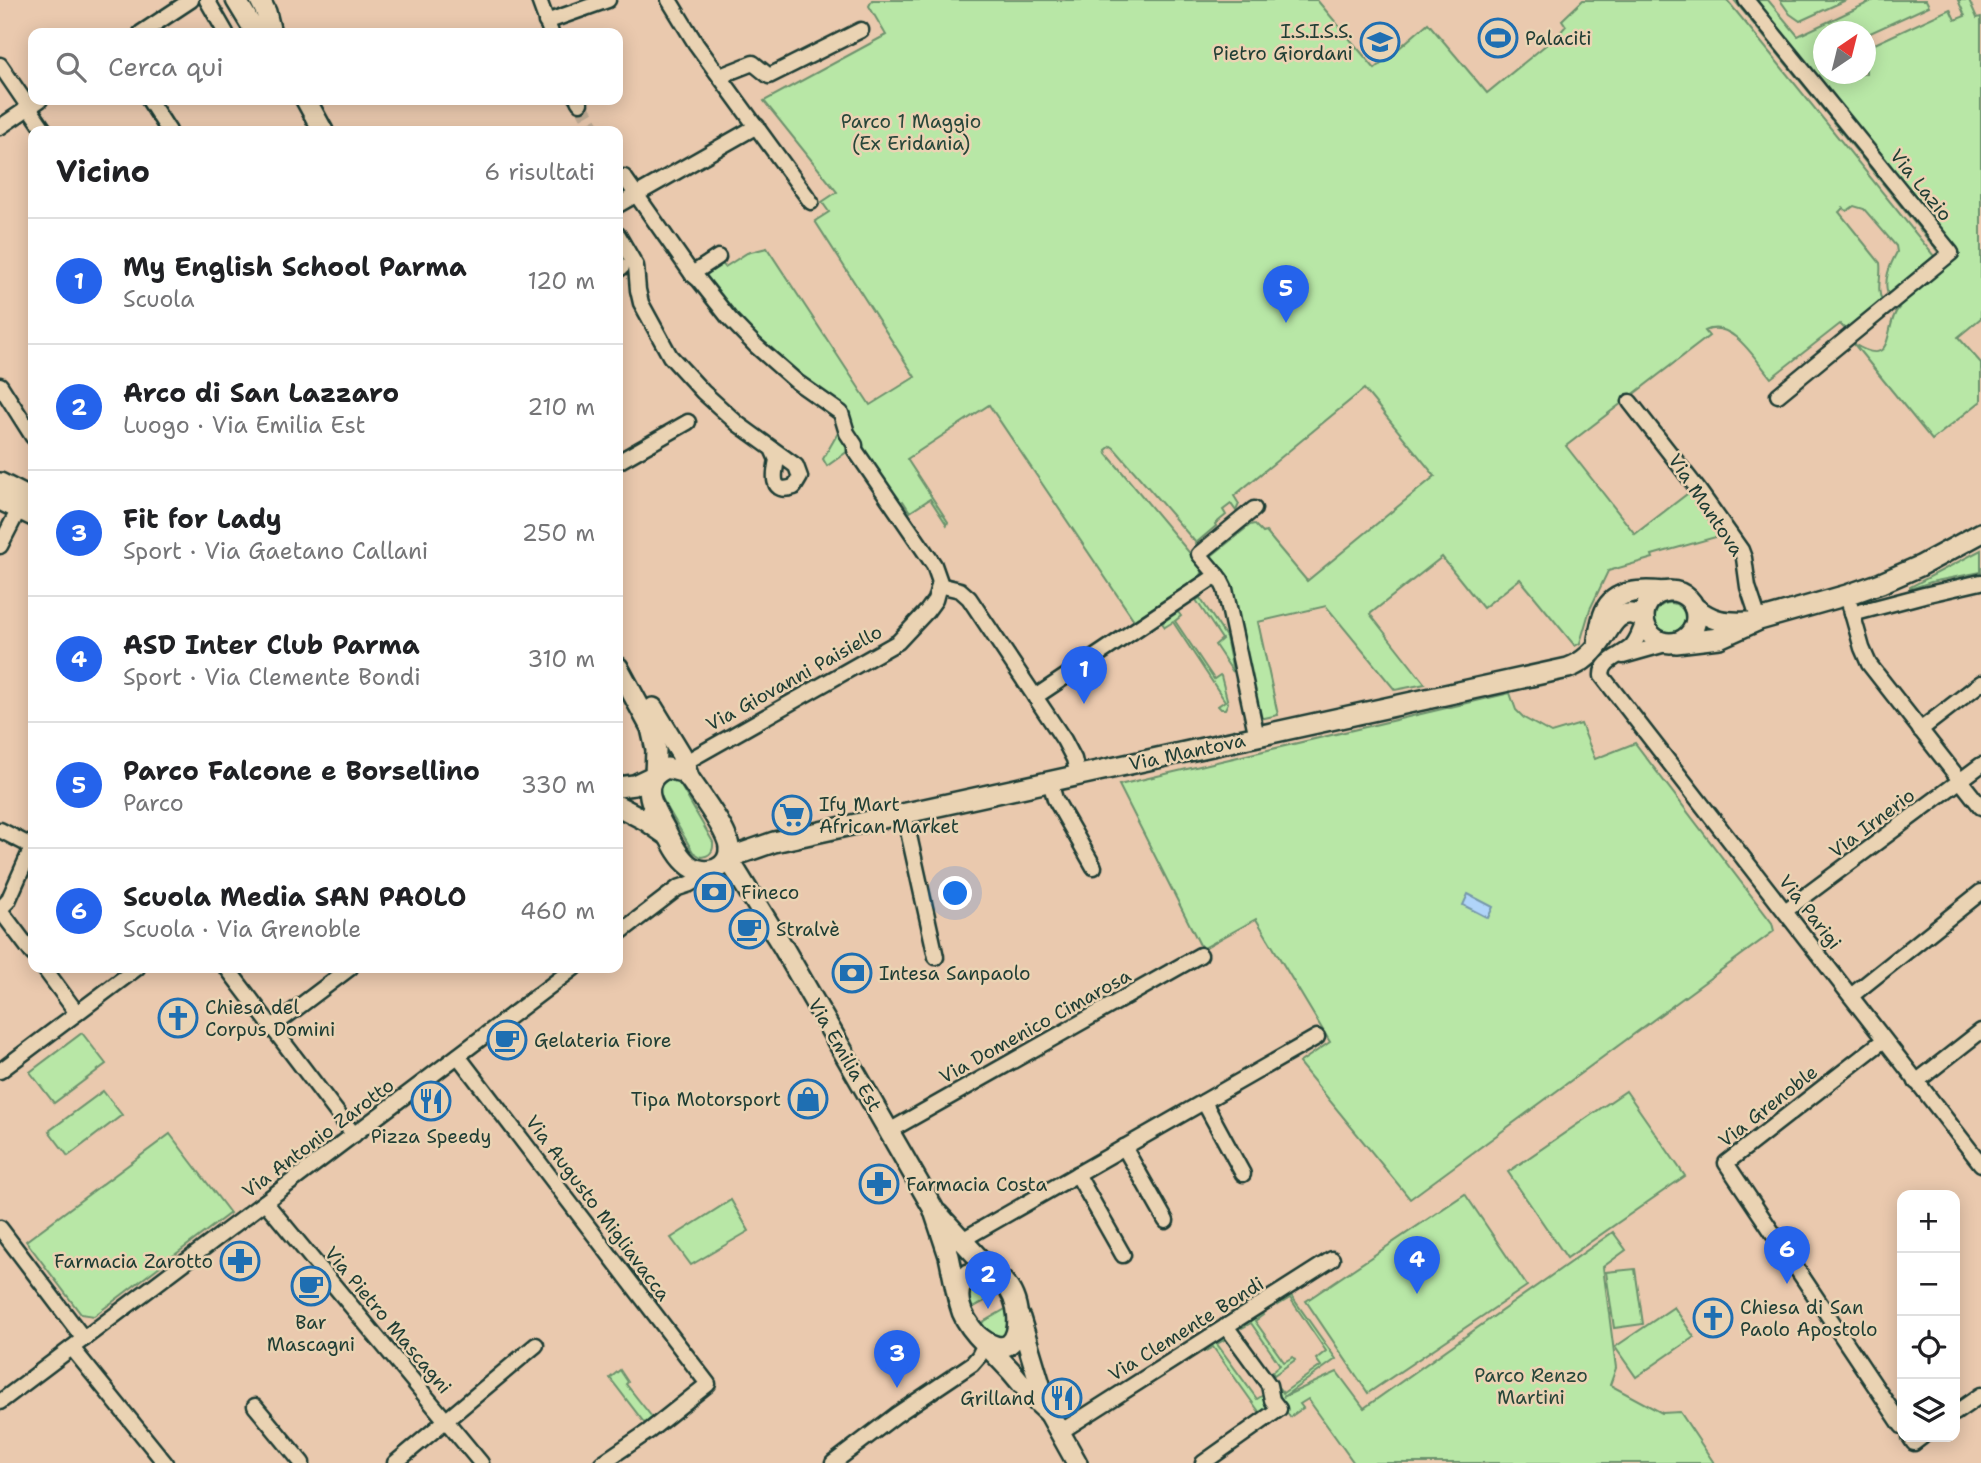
<!DOCTYPE html>
<html lang="it">
<head>
<meta charset="utf-8">
<style>
	:root { --surface:#fff; --page:#f2f2f2; --text:#202124; --muted:#757577; --line:#e0e0e0; --accent:#2563eb }
	body { margin:0; font-family:"Shantell Sans",sans-serif; background:var(--page); color:var(--text) }
	.controls { position:absolute; right:21px; bottom:21px; display:grid; overflow:hidden; border-radius:14px; box-shadow:0 4px 18px #0003 }
	.controls button { width:63px; height:63px; display:grid; place-items:center; padding:0; border:0; border-bottom:2px solid var(--line); background:var(--surface); color:var(--text); font:35px sans-serif }
	.compass { position:absolute; left:1813px; top:21px; width:63px; height:63px; border-radius:50%; background:var(--surface); box-shadow:0 4px 18px #0003; rotate:35deg }
	.you { position:absolute; left:956px; top:894px; width:24px; height:24px; margin:-18px; border:5px solid #fff; border-radius:50%; background:#1a73e8; box-shadow:0 0 0 10px #1a73e833 }
	.badge { display:grid; place-items:center; width:46px; height:46px; border-radius:50%; background:var(--accent); color:#fff; font-size:23px; font-weight:700 }
	.pin { position:absolute; translate:-50% -58px; filter:drop-shadow(0 2px 4px #0008) }
	.pin::after { content:''; position:absolute; top:37px; width:24px; height:21px; background:inherit; clip-path:polygon(0 0,100% 0,50% 100%) }
	.list { margin:0; padding:0; list-style:none }
	h2 { display:flex; justify-content:space-between; align-items:center; height:91px; margin:0; padding:0 28px; font-size:30px }
	h2 small { font-size:23px; font-weight:400; color:var(--muted) }
	.list li { display:grid; grid-template-columns:46px 1fr auto; gap:21px; align-items:center; box-sizing:border-box; height:126px; padding:0 28px; border-top:2px solid var(--line) }
	.list b { display:block; font-size:26px; white-space:nowrap }
	.list p { margin:0; font-size:23px; white-space:nowrap; color:var(--muted) }
	.list em { font-size:23px; font-style:normal; color:var(--muted) }
	.icon { flex:none; width:38px; height:38px; fill:none; stroke:currentColor; stroke-width:2; stroke-linecap:round; stroke-linejoin:round }
	.map { position:relative; flex:none; width:1981px; height:1463px; overflow:hidden }
	.search { position:absolute; background:var(--surface); box-shadow:0 4px 18px #0003; left:28px; top:28px; width:595px; height:77px; display:flex; align-items:center; gap:18px; box-sizing:border-box; padding:0 24px; border-radius:14px; color:var(--muted); font-size:26px }
	.panel { position:absolute; background:var(--surface); box-shadow:0 4px 18px #0003; left:28px; top:126px; width:595px; height:847px; border-radius:14px }
	.map>svg:first-child { display:block }
	.green { fill:#b8e7a6; stroke:#6c926d; stroke-width:2 }
	.water { fill:#b0d4f9; stroke:#7698aa; stroke-width:2 }
	.lines { fill:none; stroke-linecap:round; stroke-linejoin:round }
	.minor-tunnel { stroke:#c1ad96; stroke-width:14; stroke-dasharray:14 7; stroke-linecap:butt }
	.minor-casing { stroke:#1f3d34; stroke-width:19 }
	.major-casing { stroke:#1f3d34; stroke-width:24 }
	.minor { stroke:#ead3b3; stroke-width:14 }
	.major { stroke:#ead3b3; stroke-width:19 }
	.labels { text-anchor:middle; dominant-baseline:central; stroke-width:5; stroke-linejoin:round; paint-order:stroke }
	.poi-label { font-size:19px; fill:#1f3d34; stroke:#ead3b3; text-anchor:start }
	.park-label { font-size:19px; fill:#27463a; stroke:#ead3b3 }
	.street-label { font-size:19px; fill:#1f3d34; stroke:#ead3b3 }
</style>
</head>
<body>
<div class="map">
<svg width="1981" height="1463" viewBox="0 0 1981 1463">
	<rect width="100%" height="100%" fill="#eac9ae"/>
	<filter id="ink" filterUnits="userSpaceOnUse"><feTurbulence type="fractalNoise" baseFrequency=".0143" numOctaves="2"/><feDisplacementMap in="SourceGraphic" scale="14" xChannelSelector="R" yChannelSelector="G"/><feConvolveMatrix kernelMatrix="1 2 1 2 8 2 1 2 1" color-interpolation-filters="sRGB"/></filter>
	<g filter="url(#ink)">
		<g class="green">
			<path d="M872 0H1317L1375 69 1428 23 1487 93 1558 35 1566 26 1562 20 1583 0H1727L1934 256 1888 295C1883 280 1890 265 1897 252L1896 246 1864 209 1854 206 1847 211 1843 208 1839 212 1880 263C1882 276 1876 289 1882 300L1846 330 1840 324 1771 378C1756 361 1732 318 1705 331L1709 336 1566 446 1635 534 1691 491 1723 535 1652 555 1653 558 1608 571 1590 609 1580 643 1575 646 1520 579 1483 608 1442 557 1370 614 1425 684 1395 690 1326 606 1258 622 1278 715 1260 719 1232 588 1210 557 1250 525 1254 524 1263 533 1266 532 1307 581 1435 476 1364 389 1234 496 1239 504 1236 511 1231 504 1223 510 1226 515 1215 524 1216 526 1196 543 1114 448 1111 446 1106 450 1107 454 1203 569 1201 576 1134 620 989 405 907 459 948 522 947 525 930 499 910 512 903 501 898 504 858 444 827 466 823 459 842 426 837 416 694 281 721 262 725 267 747 253 767 248 870 405 915 377 815 221 829 212 822 202 837 192 764 101 886 35 869 6Z"/>
			<path d="M1734 0H1737L1833 118 1831 119Z"/>
			<path d="M1755 0H1768L1798 36 1874 0H1926L1929 6 1866 35V32H1824L1823 55 1817 58 1823 66 1824 74H1866V48L1950 9 1955 20 1965 16 1958 0H1969L1977 18 1981 17V318L1958 337 1981 363V401L1932 440 1854 344C1897 371 1883 324 1899 308L1897 306 1960 253Z"/>
			<path d="M1780 0H1846L1800 21 1790 14Z"/>
			<path d="M1835 121 1937 247 1939 253 1833 122Z"/>
			<path d="M1981 550V572L1931 582 1910 589V587Z"/>
			<path d="M1200 598 1226 637 1233 672 1215 645 1222 639 1196 600Z"/>
			<circle cx="1670" cy="618" r="15"/>
			<path d="M1178 612 1181 616 1175 621 1214 679 1220 675 1221 676 1228 703 1225 709H1221L1218 706 1225 701 1173 622 1165 627 1162 623Z"/>
			<path d="M1510 693 1516 710 1524 718 1551 733 1581 724 1595 759 1635 743 1772 923 1774 931 1410 1199 1299 1063 1330 1042 1256 919 1202 949 1119 785Z"/>
			<path d="M669 778 678 781 713 842C714 852 710 856 701 857L693 852 659 793V786Z"/>
			<path d="M82 1033 106 1064 54 1103 30 1072Z"/>
			<path d="M103 1091 122 1115 68 1156 49 1131Z"/>
			<path d="M1626 1091 1685 1176 1567 1258 1508 1172Z"/>
			<path d="M170 1134 230 1213 94 1316 81 1314 26 1241Z"/>
			<path d="M1465 1194 1527 1286 1368 1393 1306 1301Z"/>
			<path d="M731 1200 749 1231 691 1265 671 1238Z"/>
			<path d="M1613 1232 1626 1250 1603 1267 1616 1368 1610 1385 1662 1413 1680 1412 1714 1463H1354L1308 1399 1300 1404 1303 1408 1290 1417 1277 1398 1275 1387 1277 1386 1283 1393 1321 1366 1316 1359 1326 1351 1290 1298 1278 1305 1277 1303 1290 1294 1336 1359 1283 1397 1337 1372 1364 1408Z"/>
			<path d="M1635 1269 1643 1324 1614 1328 1606 1272Z"/>
			<path d="M980 1277 1001 1292 967 1311 964 1291Z"/>
			<path d="M1009 1307 1013 1324 1001 1341 976 1326Z"/>
			<path d="M1674 1307 1694 1337 1636 1377 1615 1347Z"/>
			<path d="M1261 1312 1263 1315 1255 1321 1284 1362 1293 1357 1295 1360 1274 1375 1272 1372 1280 1365 1251 1323 1242 1328 1240 1326Z"/>
			<path d="M1224 1336 1226 1339 1217 1344 1257 1399 1265 1394 1269 1407 1260 1413 1213 1347 1204 1352 1202 1350Z"/>
			<path d="M620 1370 628 1382 626 1384 652 1417 660 1412 661 1413 646 1425 610 1378Z"/>
		</g>
		<path class="water" d="M1468 894 1493 907 1488 918 1463 905Z"/>
		<g class="lines">
			<path class="minor-tunnel" d="M580 103 596 131"/>
			<defs>
				<g id="minor">
					<path d="M207 0 226 33"/>
					<path d="M539 0 551 33"/>
					<path d="M669 0 696 44 811 202"/>
					<path d="M1746 0 1951 253 1778 395"/>
					<path d="M546 22 608 0"/>
					<path d="M141 33 191 0"/>
					<path d="M0 65 45 131"/>
					<path d="M720 76 753 63 769 76 861 30"/>
					<path d="M149 100 169 131"/>
					<path d="M578 100 580 103"/>
					<path d="M0 127 40 100"/>
					<path d="M624 177 692 274 699 280 729 318 755 345 797 382 841 413 847 433 855 445V450L934 565 940 582 935 600 927 611 898 642 684 763"/>
					<path d="M618 205 757 126"/>
					<path d="M618 235 636 266 638 290 641 303 670 356 703 392 738 424 796 466 800 477 794 487C770 495 774 474 777 460L773 451"/>
					<path d="M618 270 622 267"/>
					<path d="M692 274 718 257"/>
					<path d="M0 385 33 437"/>
					<path d="M1630 402 1697 488 1741 550 1744 558 1748 587 1759 620"/>
					<path d="M618 462 688 422"/>
					<path d="M1254 509 1199 554 1220 579 1225 589 1257 737"/>
					<path d="M0 546 19 509"/>
					<path d="M939 585 960 590 969 598 1064 740 1074 759 1078 776"/>
					<path d="M1847 595 1862 648 1869 664 1981 807"/>
					<path d="M1852 614 1924 595 1981 582"/>
					<path d="M1644 621C1641 630 1638 639 1632 646 1622 656 1601 660 1602 676L1981 1164"/>
					<path d="M1623 656 1669 643"/>
					<path d="M1035 697 1217 575"/>
					<path d="M1920 730 1981 683"/>
					<path d="M1050 782 1055 799 1094 867"/>
					<path d="M904 813 936 957"/>
					<path d="M0 830 33 847"/>
					<path d="M0 909 8 901 33 845"/>
					<path d="M0 910 33 954"/>
					<path d="M1785 911 1981 765"/>
					<path d="M618 934 678 888 690 884 713 870"/>
					<path d="M44 968 77 1013"/>
					<path d="M227 968 354 1135"/>
					<path d="M1851 996 1981 892"/>
					<path d="M272 1027 350 968"/>
					<path d="M1884 1040 1726 1163 1902 1426"/>
					<path d="M458 1056 708 1384 649 1431 602 1463"/>
					<path d="M0 1071 137 968"/>
					<path d="M1916 1082 1981 1031"/>
					<path d="M1204 1102 1243 1174"/>
					<path d="M889 1131 1200 955"/>
					<path d="M1124 1147 1166 1221"/>
					<path d="M1077 1174 1123 1255"/>
					<path d="M265 1202 481 1463"/>
					<path d="M0 1228 84 1339"/>
					<path d="M962 1240 1317 1037"/>
					<path d="M72 1348 165 1463"/>
					<path d="M0 1402 574 968"/>
					<path d="M255 1406 302 1463"/>
					<path d="M1955 1413 1981 1395"/>
					<path d="M1060 1432 1332 1259"/>
					<path d="M1910 1437 1914 1443 1922 1437"/>
					<path d="M395 1463 536 1345"/>
					<path d="M833 1463 896 1415 972 1364 979 1356 985 1344"/>
					<path d="M1203 1463 1279 1409 1272 1400 1269 1385 1226 1326"/>
				</g>
				<g id="major">
					<path d="M236 0 256 33"/>
					<path d="M260 0 266 12 271 33"/>
					<path d="M306 100 323 131"/>
					<path d="M0 483 33 500"/>
					<path d="M0 500 33 516"/>
					<circle cx="1670" cy="617" r="26"/>
					<path d="M1694 607C1714 622 1724 623 1748 622"/>
					<path d="M1598 639C1600 630 1601 620 1605 611 1615 589 1643 590 1664 592"/>
					<path d="M1676 643 1719 638 1759 620 1847 595 1881 583 1920 566 1981 533"/>
					<path d="M618 667 651 728 656 750 655 775 634 785 618 787"/>
					<path d="M653 708 681 754 689 778"/>
					<path d="M667 768 682 772 689 778C699 793 728 831 729 847 730 857 725 865 716 869 708 872 697 871 690 866 679 858 672 843 666 831 654 809 635 782 667 768Z"/>
					<path d="M618 806 645 820 665 834"/>
					<path d="M938 1214 996 1277"/>
					<path d="M958 1299 949 1256 933 1208 783 947 728 858 774 842 1568 668C1585 662 1596 650 1605 635 1610 628 1614 618 1623 615 1630 612 1638 615 1644 619"/>
					<path d="M1020 1318 1048 1411 1077 1463"/>
					<path d="M977 1335C1036 1386 1029 1254 969 1274 949 1292 962 1318 977 1335L1011 1371 1037 1402 1049 1413"/>
				</g>
			</defs>
			<use href="#minor" class="minor-casing"/>
			<use href="#major" class="major-casing"/>
			<use href="#minor" class="minor"/>
			<use href="#major" class="major"/>
		</g>
	</g>
	<defs>
		<symbol id="stadium-ring" viewBox="-11 -11 22 22"><circle r="9.5" fill="#ead3b3" stroke="#1f6fb2" stroke-width="1.5"/><path d="M0-5a6.5 5 0 1 0 0 10a6.5 5 0 1 0 0-10ZM-3.5-1.8h7v3.6h-7Z" fill="#1f6fb2"/></symbol>
		<symbol id="school-ring" viewBox="-11 -11 22 22"><circle r="9.5" fill="#ead3b3" stroke="#1f6fb2" stroke-width="1.5"/><path d="M0-5L7-2L0 1L-7-2ZM-4 1L0 2.5L4 1V4Q0 6-4 4Z" fill="#1f6fb2"/></symbol>
		<symbol id="supermarket-ring" viewBox="-11 -11 22 22"><circle r="9.5" fill="#ead3b3" stroke="#1f6fb2" stroke-width="1.5"/><path d="M-6-5.5h2.5l.6 2H6L4.5 2H-2.5L-4.4-4H-6ZM-1.5 3.2a1.3 1.3 0 1 0 .1 0ZM3 3.2a1.3 1.3 0 1 0 .1 0Z" fill="#1f6fb2"/></symbol>
		<symbol id="bank-ring" viewBox="-11 -11 22 22"><circle r="9.5" fill="#ead3b3" stroke="#1f6fb2" stroke-width="1.5"/><path d="M-6-4H6V4H-6ZM0-2.3a2.3 2.3 0 1 0 0 4.6a2.3 2.3 0 1 0 0-4.6Z" fill="#1f6fb2"/></symbol>
		<symbol id="cafe-ring" viewBox="-11 -11 22 22"><circle r="9.5" fill="#ead3b3" stroke="#1f6fb2" stroke-width="1.5"/><path d="M-5.5-4.5H6V0H3Q3 3.5 0 3.5H-2.5Q-5.5 3.5-5.5 0ZM3-3.2v2h1.7v-2ZM-6 4.5H4V6H-6Z" fill="#1f6fb2"/></symbol>
		<symbol id="church-ring" viewBox="-11 -11 22 22"><circle r="9.5" fill="#ead3b3" stroke="#1f6fb2" stroke-width="1.5"/><path d="M-1.2-6h2.4v3.5h3.3v2.4h-3.3V6h-2.4V-.1h-3.3v-2.4h3.3Z" fill="#1f6fb2"/></symbol>
		<symbol id="shop-ring" viewBox="-11 -11 22 22"><circle r="9.5" fill="#ead3b3" stroke="#1f6fb2" stroke-width="1.5"/><path d="M-5-2.5h2.3a2.7 3.5 0 0 1 5.4 0H5L5.5 6h-11ZM-1.5-2.5h3a1.5 2.3 0 0 0-3 0Z" fill="#1f6fb2"/></symbol>
		<symbol id="restaurant-ring" viewBox="-11 -11 22 22"><circle r="9.5" fill="#ead3b3" stroke="#1f6fb2" stroke-width="1.5"/><path d="M-5-6h1v4h1v-4h1v4h1v-4h1v5L-1.5 .5V6h-2V.5L-5-1ZM5-6V6H3V1.5H1.5Q1.5-4 5-6Z" fill="#1f6fb2"/></symbol>
		<symbol id="pharmacy-ring" viewBox="-11 -11 22 22"><circle r="9.5" fill="#ead3b3" stroke="#1f6fb2" stroke-width="1.5"/><path d="M-2-6h4v4h4v4h-4v4h-4v-4h-4v-4h4Z" fill="#1f6fb2"/></symbol>
	</defs>
	<g fill-rule="evenodd">
		<use href="#stadium-ring" x="1476" y="16" width="44" height="44"/>
		<use href="#school-ring" x="1358" y="20" width="44" height="44"/>
		<use href="#supermarket-ring" x="770" y="793" width="44" height="44"/>
		<use href="#bank-ring" x="692" y="870" width="44" height="44"/>
		<use href="#cafe-ring" x="727" y="907" width="44" height="44"/>
		<use href="#bank-ring" x="830" y="951" width="44" height="44"/>
		<use href="#church-ring" x="156" y="996" width="44" height="44"/>
		<use href="#cafe-ring" x="485" y="1018" width="44" height="44"/>
		<use href="#shop-ring" x="786" y="1077" width="44" height="44"/>
		<use href="#restaurant-ring" x="409" y="1079" width="44" height="44"/>
		<use href="#pharmacy-ring" x="857" y="1162" width="44" height="44"/>
		<use href="#pharmacy-ring" x="218" y="1239" width="44" height="44"/>
		<use href="#cafe-ring" x="289" y="1264" width="44" height="44"/>
		<use href="#church-ring" x="1691" y="1296" width="44" height="44"/>
		<use href="#restaurant-ring" x="1040" y="1376" width="44" height="44"/>
	</g>
	<g class="labels">
		<g class="poi-label">
			<text x="1353" y="31" text-anchor="end">I.S.I.S.S.<tspan x="1353" dy="22">Pietro Giordani</tspan></text>
			<text x="1525" y="38">Palaciti</text>
			<text x="819" y="804">Ify Mart<tspan x="819" dy="22">African Market</tspan></text>
			<text x="741" y="892">Fineco</text>
			<text x="776" y="929">Stralvè</text>
			<text x="879" y="973">Intesa Sanpaolo</text>
			<text x="205" y="1007">Chiesa del<tspan x="205" dy="22">Corpus Domini</tspan></text>
			<text x="534" y="1040">Gelateria Fiore</text>
			<text x="781" y="1099" text-anchor="end">Tipa Motorsport</text>
			<text x="431" y="1136" text-anchor="middle">Pizza Speedy</text>
			<text x="906" y="1184">Farmacia Costa</text>
			<text x="213" y="1261" text-anchor="end">Farmacia Zarotto</text>
			<text x="1740" y="1307">Chiesa di San<tspan x="1740" dy="22">Paolo Apostolo</tspan></text>
			<text x="311" y="1322" text-anchor="middle">Bar<tspan x="311" dy="22">Mascagni</tspan></text>
			<text x="1035" y="1398" text-anchor="end">Grilland</text>
		</g>
		<g class="park-label">
			<text x="911" y="121">Parco 1 Maggio<tspan x="911" dy="22">(Ex Eridania)</tspan></text>
			<text x="1531" y="1375">Parco Renzo<tspan x="1531" dy="22">Martini</tspan></text>
		</g>
		<g class="street-label">
			<text transform="translate(1921 185) rotate(51)">Via Lazio</text>
			<text transform="translate(1706 505) rotate(56)">Via Mantova</text>
			<text transform="translate(794 678) rotate(-29)">Via Giovanni Paisiello</text>
			<text transform="translate(1187 752) rotate(-12)">Via Mantova</text>
			<text transform="translate(1872 823) rotate(-37)">Via Irnerio</text>
			<text transform="translate(1810 912) rotate(52)">Via Parigi</text>
			<text transform="translate(1035 1026) rotate(-29)">Via Domenico Cimarosa</text>
			<text transform="translate(845 1055) rotate(60)">Via Emilia Est</text>
			<text transform="translate(1768 1106) rotate(-38)">Via Grenoble</text>
			<text transform="translate(318 1138) rotate(-37)">Via Antonio Zarotto</text>
			<text transform="translate(598 1208) rotate(53)">Via Augusto Migliavacca</text>
			<text transform="translate(388 1320) rotate(50)">Via Pietro Mascagni</text>
			<text transform="translate(1186 1329) rotate(-32)">Via Clemente Bondi</text>
		</g>
	</g>
</svg>
<div class="controls">
<button>+</button>
<button>−</button>
<button><svg class="icon" aria-label="locate" viewBox="0 0 24 24"><circle cx="12" cy="12" r="6"/><path d="M12 2v4M12 18v4M2 12h4M18 12h4"/></svg></button>
<button><svg class="icon" aria-label="layers" viewBox="0 0 24 24"><path d="M12 4l9 5-9 5-9-5zM3 14l9 5 9-5"/></svg></button>
</div>
<svg class="compass" viewBox="-18 -18 36 36"><path d="M0-13l5 13h-10z" fill="#e53935"/><path d="M0 13l5-13h-10z" fill="#757577"/></svg>
<div class="you"></div>
<div class="pin badge" style="left:1084px;top:704px">1</div>
<div class="pin badge" style="left:988px;top:1309px">2</div>
<div class="pin badge" style="left:897px;top:1388px">3</div>
<div class="pin badge" style="left:1417px;top:1294px">4</div>
<div class="pin badge" style="left:1286px;top:323px">5</div>
<div class="pin badge" style="left:1787px;top:1284px">6</div>
<div class="search"><svg class="icon" aria-label="search" viewBox="0 0 24 24"><circle cx="10" cy="10" r="6"/><path d="M15 15l6 6"/></svg>Cerca qui</div>
<section class="panel">
<h2>Vicino<small>6 risultati</small></h2>
<ul class="list">
<li><span class="badge">1</span><div><b>My English School Parma</b><p>Scuola</p></div><em>120 m</em></li>
<li><span class="badge">2</span><div><b>Arco di San Lazzaro</b><p>Luogo · Via Emilia Est</p></div><em>210 m</em></li>
<li><span class="badge">3</span><div><b>Fit for Lady</b><p>Sport · Via Gaetano Callani</p></div><em>250 m</em></li>
<li><span class="badge">4</span><div><b>ASD Inter Club Parma</b><p>Sport · Via Clemente Bondi</p></div><em>310 m</em></li>
<li><span class="badge">5</span><div><b>Parco Falcone e Borsellino</b><p>Parco</p></div><em>330 m</em></li>
<li><span class="badge">6</span><div><b>Scuola Media SAN PAOLO</b><p>Scuola · Via Grenoble</p></div><em>460 m</em></li>
</ul>
</section>
</div>
</body>
</html>
